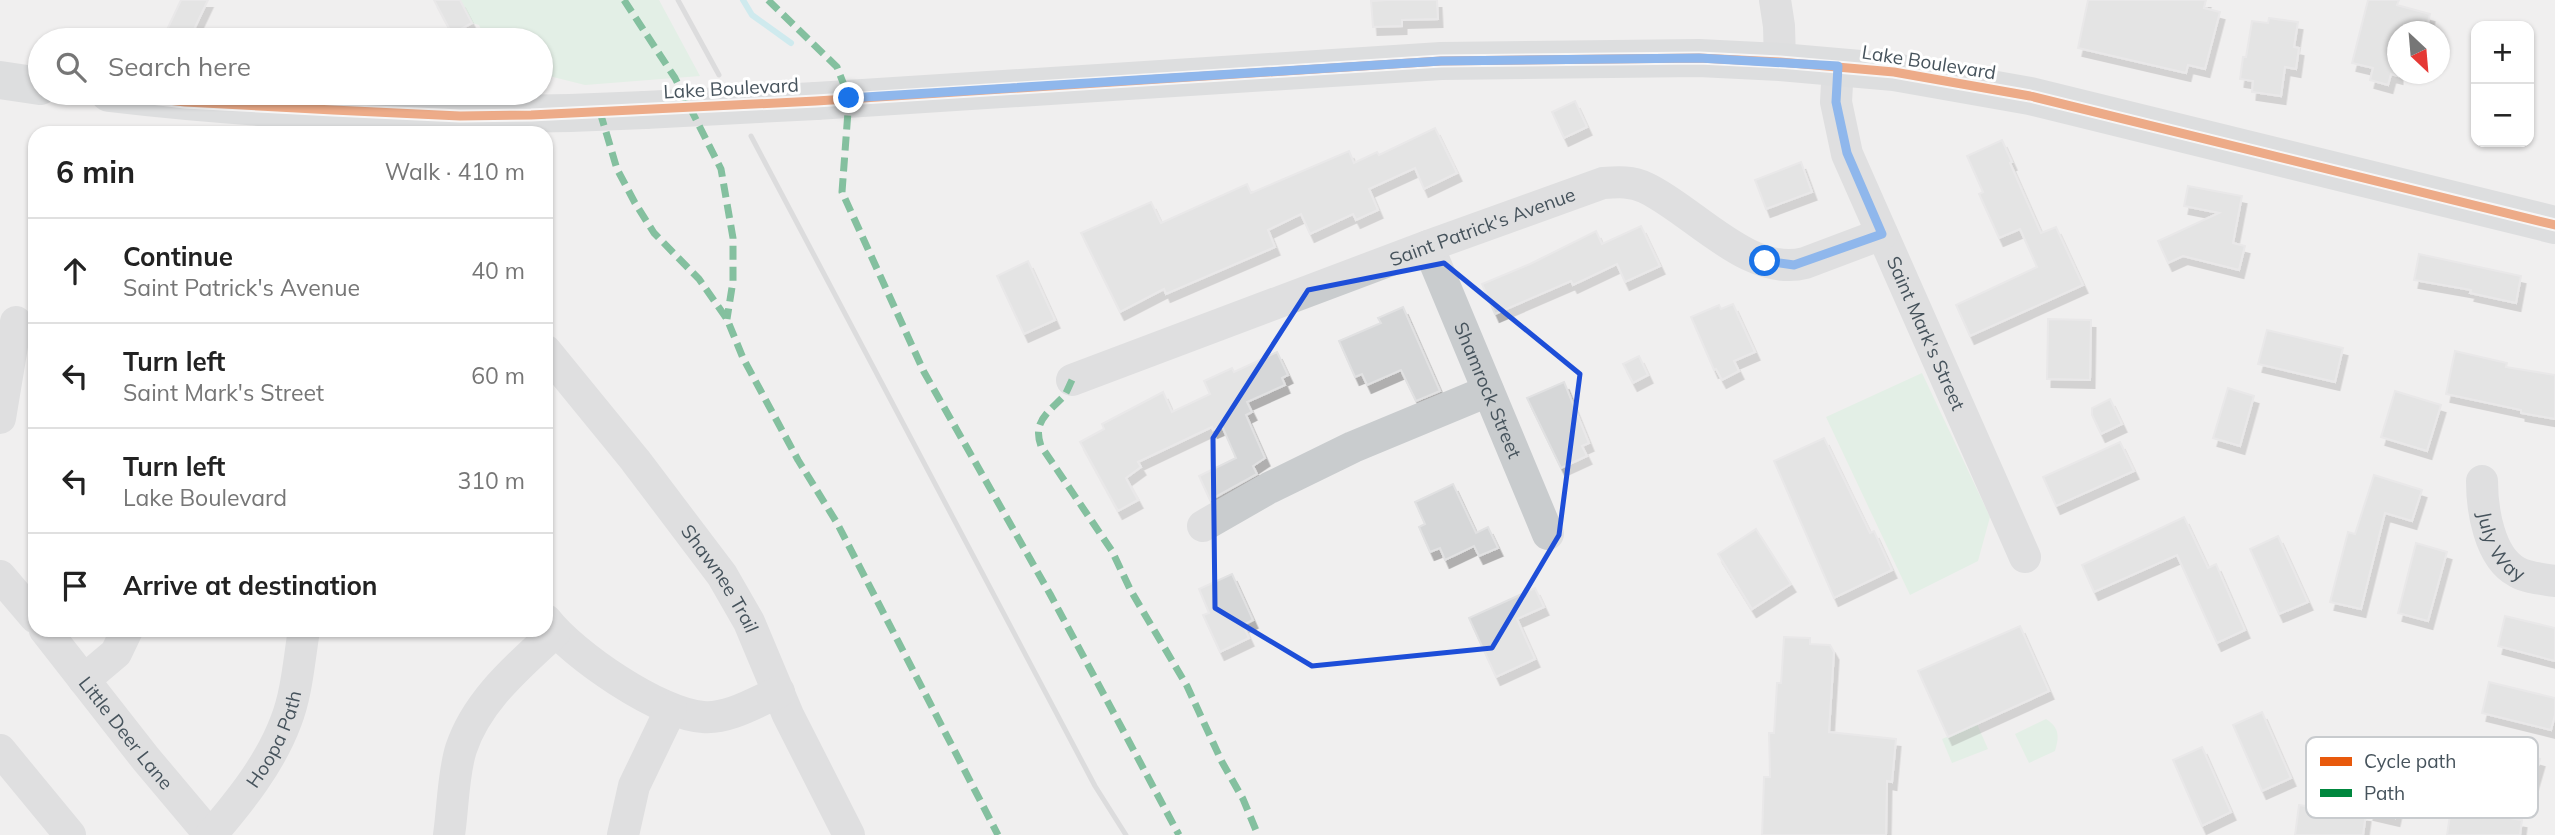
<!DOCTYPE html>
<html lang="en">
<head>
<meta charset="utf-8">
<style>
	:root { --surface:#fff; --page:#f2f2f2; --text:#222; --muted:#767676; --line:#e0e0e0 }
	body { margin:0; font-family:Mulish,sans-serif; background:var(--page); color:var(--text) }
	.controls { position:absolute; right:21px; top:21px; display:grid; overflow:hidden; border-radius:14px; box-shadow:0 2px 5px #0004 }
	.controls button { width:63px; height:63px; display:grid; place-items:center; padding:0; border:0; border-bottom:2px solid var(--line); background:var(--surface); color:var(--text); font:35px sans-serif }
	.compass { position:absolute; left:2387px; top:21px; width:63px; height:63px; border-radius:50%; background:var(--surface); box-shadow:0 2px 5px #0004; rotate:154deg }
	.stop { position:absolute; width:21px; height:21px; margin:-16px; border:5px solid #1a73e8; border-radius:50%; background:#fff }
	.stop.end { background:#1a73e8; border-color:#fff; box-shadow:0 2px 7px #0008 }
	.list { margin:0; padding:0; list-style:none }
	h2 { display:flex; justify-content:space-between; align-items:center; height:91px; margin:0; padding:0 28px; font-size:30px }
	h2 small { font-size:23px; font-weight:400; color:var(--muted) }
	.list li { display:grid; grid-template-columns:46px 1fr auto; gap:21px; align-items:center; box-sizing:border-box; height:105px; padding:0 28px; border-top:2px solid var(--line) }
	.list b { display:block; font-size:26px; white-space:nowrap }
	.list p { margin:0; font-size:23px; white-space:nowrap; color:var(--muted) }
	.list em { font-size:23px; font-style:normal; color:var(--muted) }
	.icon { flex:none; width:38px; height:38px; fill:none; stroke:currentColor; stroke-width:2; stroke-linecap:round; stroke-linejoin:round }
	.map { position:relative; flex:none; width:2555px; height:835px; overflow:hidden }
	.search { position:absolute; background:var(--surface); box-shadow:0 2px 5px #0004; left:28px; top:28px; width:525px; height:77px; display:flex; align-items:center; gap:18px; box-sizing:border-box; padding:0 24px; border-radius:38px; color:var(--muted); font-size:26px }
	.panel { position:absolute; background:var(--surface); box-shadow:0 2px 5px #0004; left:28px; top:126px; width:525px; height:511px; border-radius:21px }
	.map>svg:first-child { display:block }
	.green { fill:#d3efdb }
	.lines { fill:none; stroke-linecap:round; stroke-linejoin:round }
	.stream { stroke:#a7e5ee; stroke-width:6 }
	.building { fill:#d6d7d8; stroke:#e1e1e2; stroke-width:2; filter:url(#shadow) }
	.minor { stroke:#c9ccce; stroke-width:32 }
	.major { stroke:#c6cacc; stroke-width:38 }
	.rail { stroke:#c4c6c8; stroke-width:5 }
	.major-bridge { stroke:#c6cacc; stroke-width:38 }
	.quiet { stroke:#00873e; stroke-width:7; stroke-dasharray:14 7; stroke-linecap:butt }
	.cycleway-casing { stroke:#fff; stroke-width:13 }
	.cycleway { stroke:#e8590c; stroke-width:9 }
	.route { stroke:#1a73e8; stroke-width:9 }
	.marked { fill:none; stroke:#1d4ed8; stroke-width:5; stroke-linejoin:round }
	.labels { text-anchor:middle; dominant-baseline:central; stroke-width:6; stroke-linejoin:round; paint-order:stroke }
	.street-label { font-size:19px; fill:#46535c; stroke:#fff }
	.key { fill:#fff; stroke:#c8cbce; stroke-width:2 }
	.key-label { font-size:19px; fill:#46535c }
</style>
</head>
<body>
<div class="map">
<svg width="2555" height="835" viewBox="0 0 2555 835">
	<defs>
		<filter id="shadow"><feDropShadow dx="4.5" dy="8" stdDeviation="0" flood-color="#0004"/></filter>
	</defs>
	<rect width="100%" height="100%" fill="#f0efef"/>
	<g class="green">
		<path d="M460 0H659L700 76 585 85 541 74V40H486L479 25 472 23Z"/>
		<path d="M1922 373 1990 517 1978 561 1910 595 1826 417Z"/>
		<path d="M2046 719C2060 728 2059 737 2055 751L2029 763 2015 734Z"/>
		<path d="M1977 724 1988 749 1952 763 1942 739Z"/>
	</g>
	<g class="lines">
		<path class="stream" d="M743 0 752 15 791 43"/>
	</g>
	<g class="building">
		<path d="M181 0H208L189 40H174L164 36Z"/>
		<path d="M434 0H460L472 23 452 34Z"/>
		<path d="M1387 0H1437L1438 19 1402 20V26L1373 27 1371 1Z"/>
		<path d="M2088 0H2206L2204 8 2220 12 2205 69 2188 65 2186 73 2078 48Z"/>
		<path d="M2368 0H2399L2397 5 2430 14 2426 32H2398V76L2391 74 2388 85 2370 80 2373 68 2352 63Z"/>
		<path d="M2269 18 2298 22 2294 47 2299 48 2296 69 2285 67 2281 96 2252 92 2253 81 2240 79 2243 57H2246L2252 21 2268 23Z"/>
		<path d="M1575 101 1587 127 1564 138 1552 112Z"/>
		<path d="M1435 128 1457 173 1424 189 1415 168 1369 189 1378 210 1356 220 1353 214 1310 234 1301 214 1268 230 1275 247 1166 294 1164 289 1120 312 1081 233 1151 202 1161 223 1247 184 1251 193 1349 151 1354 163 1377 152 1379 155Z"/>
		<path d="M2002 140 2012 162 2010 163 2041 233 2056 227 2083 285 1970 336 1956 305 2037 267 2020 229 1999 238 1979 194 1983 192 1967 156Z"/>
		<path d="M1801 162 1812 192 1766 209 1755 180Z"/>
		<path d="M2188 186 2242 196 2233 243 2245 246 2239 270 2183 256 2168 263 2158 241 2219 213 2184 206Z"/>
		<path d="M1641 226 1660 266 1625 282 1617 264 1573 285 1571 281 1495 314 1482 284 1530 264 1596 231 1602 244Z"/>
		<path d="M2419 254 2521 276 2516 303 2470 293 2471 290 2414 280Z"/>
		<path d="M1028 261 1055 320 1024 334 997 276Z"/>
		<path d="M1733 304 1755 352 1734 361 1739 371 1722 380 1716 369 1714 370 1691 317 1719 305 1721 309Z"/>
		<path d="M1403 307 1440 391 1416 401 1401 370 1367 385 1362 374 1355 377 1339 341 1381 323 1378 318Z"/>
		<path d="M2048 319 2091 320 2090 380 2047 379Z"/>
		<path d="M2267 330 2343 348 2335 382 2258 364Z"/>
		<path d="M2455 351 2507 363 2506 367 2555 375V419L2521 413V410L2446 394Z"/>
		<path d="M1277 352 1288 375 1282 378 1285 385 1247 402 1252 412 1246 415 1265 458 1253 466 1257 474 1210 500 1199 476 1236 458 1222 426 1213 430 1212 427 1138 462 1141 467 1126 478 1138 500 1118 511 1080 442 1104 429 1102 424 1163 392 1172 412 1210 394 1204 381 1232 368 1234 372Z"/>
		<path d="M1639 356 1648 375 1633 383 1623 364Z"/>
		<path d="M1564 382 1589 443 1582 446 1587 456 1561 468 1527 398Z"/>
		<path d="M2228 388 2254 396 2240 446 2213 438Z"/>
		<path d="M2395 391 2441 405 2427 451 2381 437Z"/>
		<path d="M2110 399 2122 424 2101 434 2092 415V408Z"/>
		<path d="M1824 438 1870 533 1874 531 1892 570 1834 598 1774 461Z"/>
		<path d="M2120 442 2134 471 2056 506 2043 477Z"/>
		<path d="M2374 475 2422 490 2412 521 2385 513 2361 609 2330 602 2348 532 2355 534Z"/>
		<path d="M1453 484 1476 533 1488 527 1498 548 1479 556 1474 546 1445 560 1440 548 1430 552 1419 527 1425 524 1415 502Z"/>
		<path d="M2184 517 2208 568 2216 564 2245 630 2217 643 2177 555 2094 592 2082 565Z"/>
		<path d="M1756 529 1791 584 1752 609 1718 554Z"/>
		<path d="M2278 536 2308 602 2279 614 2250 549Z"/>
		<path d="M2416 543 2447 552 2428 621 2398 613Z"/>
		<path d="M1232 574 1253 620 1243 625 1249 638 1220 652 1203 615 1209 613 1199 589Z"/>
		<path d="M1535 588 1544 607 1517 619 1535 659 1496 677 1469 618Z"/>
		<path d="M2505 616 2555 628V661L2498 646Z"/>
		<path d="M2020 626 2049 691 1948 737 1918 671Z"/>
		<path d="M1784 637 1810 638V644L1830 645 1834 652 1829 732 1896 739 1892 782 1887 781 1886 835H1762L1764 777H1770L1769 733H1774L1777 683H1781Z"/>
		<path d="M2489 682 2555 698V715L2551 730 2482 713Z"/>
		<path d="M2262 712 2291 778 2262 791 2233 725Z"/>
		<path d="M2471 739 2540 759 2531 790 2462 770Z"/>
		<path d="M2202 747 2231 812 2202 826 2173 760Z"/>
		<path d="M2376 785 2401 791 2395 818 2369 812Z"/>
		<path d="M2299 805 2366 814 2363 835H2295Z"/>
		<path d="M2451 808 2522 820 2520 835H2447Z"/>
	</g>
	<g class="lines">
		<g class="minor">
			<path d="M1775 0 1779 26 1780 62"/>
			<path id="s1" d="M1838 66 1836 102 1847 154 2025 557"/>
			<path id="s2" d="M1428 246 1548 534"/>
			<path id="s3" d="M546 351 635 460 722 575 749 622 788 715 849 835"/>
			<path id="s4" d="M1072 380 1428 246 1603 183C1618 182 1632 181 1646 188 1693 210 1749 278 1805 263L1882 234"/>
			<path d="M0 418 16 322"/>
			<path id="s5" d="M2482 481C2482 509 2489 557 2517 572 2527 578 2543 579 2555 581"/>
			<path d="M1203 526 1269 488 1353 447 1488 391"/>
			<path d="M0 576 35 617"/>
			<path d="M546 620C573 655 659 714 703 717 729 719 756 702 779 692"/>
			<path id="s6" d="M45 630 146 759 210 835"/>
			<path d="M84 680 116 653 127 630"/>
			<path d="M0 750 70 835"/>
			<path id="s7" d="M211 835C240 801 270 764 286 721 297 693 299 660 304 630"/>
			<path d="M449 835C453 808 453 774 461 749 477 700 519 666 555 632"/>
			<path d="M623 835 634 786 671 709"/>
		</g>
		<g class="major">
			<path d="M0 80 40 86"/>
			<path d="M109 93C287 114 466 119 645 110"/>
			<path d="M816 101 1441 61 1699 58 1780 62 1894 72 2030 96 2555 225"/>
		</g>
		<g class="rail">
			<path d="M678 0 719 75"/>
			<path d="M751 136 1095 786 1126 835"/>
		</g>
		<path class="major-bridge" d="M645 110 816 101"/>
		<g class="quiet">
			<path d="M624 0 675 78 721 169 733 238V281L727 319"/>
			<path d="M768 0 837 67 849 98 842 192 924 372 1050 594 1179 835"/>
			<path d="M600 112 617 169 635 203 654 233 699 279 727 319 743 358 798 460 837 523 998 835"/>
			<path d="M1072 380C1069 386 1067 392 1064 396 1049 412 1032 421 1041 446L1112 551 1131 591 1187 686 1222 762 1243 799 1258 835"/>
		</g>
		<defs>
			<path id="cycleway" d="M109 93 185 102 333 110 460 116 531 115 816 101 1441 61 1699 58 1780 62 1894 72 2030 96 2555 225"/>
		</defs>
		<use href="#cycleway" class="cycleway-casing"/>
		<use href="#cycleway" class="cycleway"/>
	</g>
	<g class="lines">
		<path class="route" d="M849 98 1441 61 1699 58 1838 66 1836 102 1847 153 1882 234 1794 265 1765 261"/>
	</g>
	<path d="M0 0H2555V835H0ZM1444 263 1580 374 1559 535 1492 648 1312 666 1215 608 1213 438 1308 290Z" fill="#f0efef" fill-opacity=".55" fill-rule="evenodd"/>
	<path class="marked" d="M1444 263 1580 374 1559 535 1492 648 1312 666 1215 608 1213 438 1308 290Z"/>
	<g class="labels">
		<g class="street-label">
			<text transform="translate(1929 62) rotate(9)">Lake Boulevard</text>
			<text transform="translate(731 88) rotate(-3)">Lake Boulevard</text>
			<text stroke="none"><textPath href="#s4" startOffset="438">Saint Patrick's Avenue</textPath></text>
			<text stroke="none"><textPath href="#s1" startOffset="285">Saint Mark's Street</textPath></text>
			<text stroke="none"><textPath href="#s2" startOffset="156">Shamrock Street</textPath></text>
			<text stroke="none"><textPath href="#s5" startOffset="70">July Way</textPath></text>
			<text stroke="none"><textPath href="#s3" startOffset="287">Shawnee Trail</textPath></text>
			<text stroke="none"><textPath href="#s6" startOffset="131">Little Deer Lane</textPath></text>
			<text stroke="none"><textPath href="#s7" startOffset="116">Hoopa Path</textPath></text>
		</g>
	</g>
	<rect x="2306" y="737" width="232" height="81" rx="10" class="key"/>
	<rect x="2320" y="757" width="32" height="9" fill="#e8590c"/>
	<rect x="2320" y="789" width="32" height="8" fill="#00873e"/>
	<g class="key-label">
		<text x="2364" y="768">Cycle path</text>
		<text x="2364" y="800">Path</text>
	</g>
</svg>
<div class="controls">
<button>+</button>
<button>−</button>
</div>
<svg class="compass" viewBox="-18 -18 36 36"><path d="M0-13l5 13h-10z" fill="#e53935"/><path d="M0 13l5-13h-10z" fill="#767676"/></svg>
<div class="stop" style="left:1765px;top:261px"></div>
<div class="stop end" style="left:849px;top:98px"></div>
<div class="search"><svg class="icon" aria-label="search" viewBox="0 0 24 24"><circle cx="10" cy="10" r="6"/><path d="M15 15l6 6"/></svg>Search here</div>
<section class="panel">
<h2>6 min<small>Walk · 410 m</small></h2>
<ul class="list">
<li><svg class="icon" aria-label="ahead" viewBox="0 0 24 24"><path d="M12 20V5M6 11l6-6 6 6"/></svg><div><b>Continue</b><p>Saint Patrick's Avenue</p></div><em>40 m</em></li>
<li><svg class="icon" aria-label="left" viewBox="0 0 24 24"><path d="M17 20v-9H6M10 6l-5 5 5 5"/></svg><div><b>Turn left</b><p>Saint Mark's Street</p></div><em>60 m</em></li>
<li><svg class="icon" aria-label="left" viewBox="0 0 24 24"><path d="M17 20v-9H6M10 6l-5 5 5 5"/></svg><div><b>Turn left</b><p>Lake Boulevard</p></div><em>310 m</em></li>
<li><svg class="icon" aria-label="arrive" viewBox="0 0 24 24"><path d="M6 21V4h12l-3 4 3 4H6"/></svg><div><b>Arrive at destination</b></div></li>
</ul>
</section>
</div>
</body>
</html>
